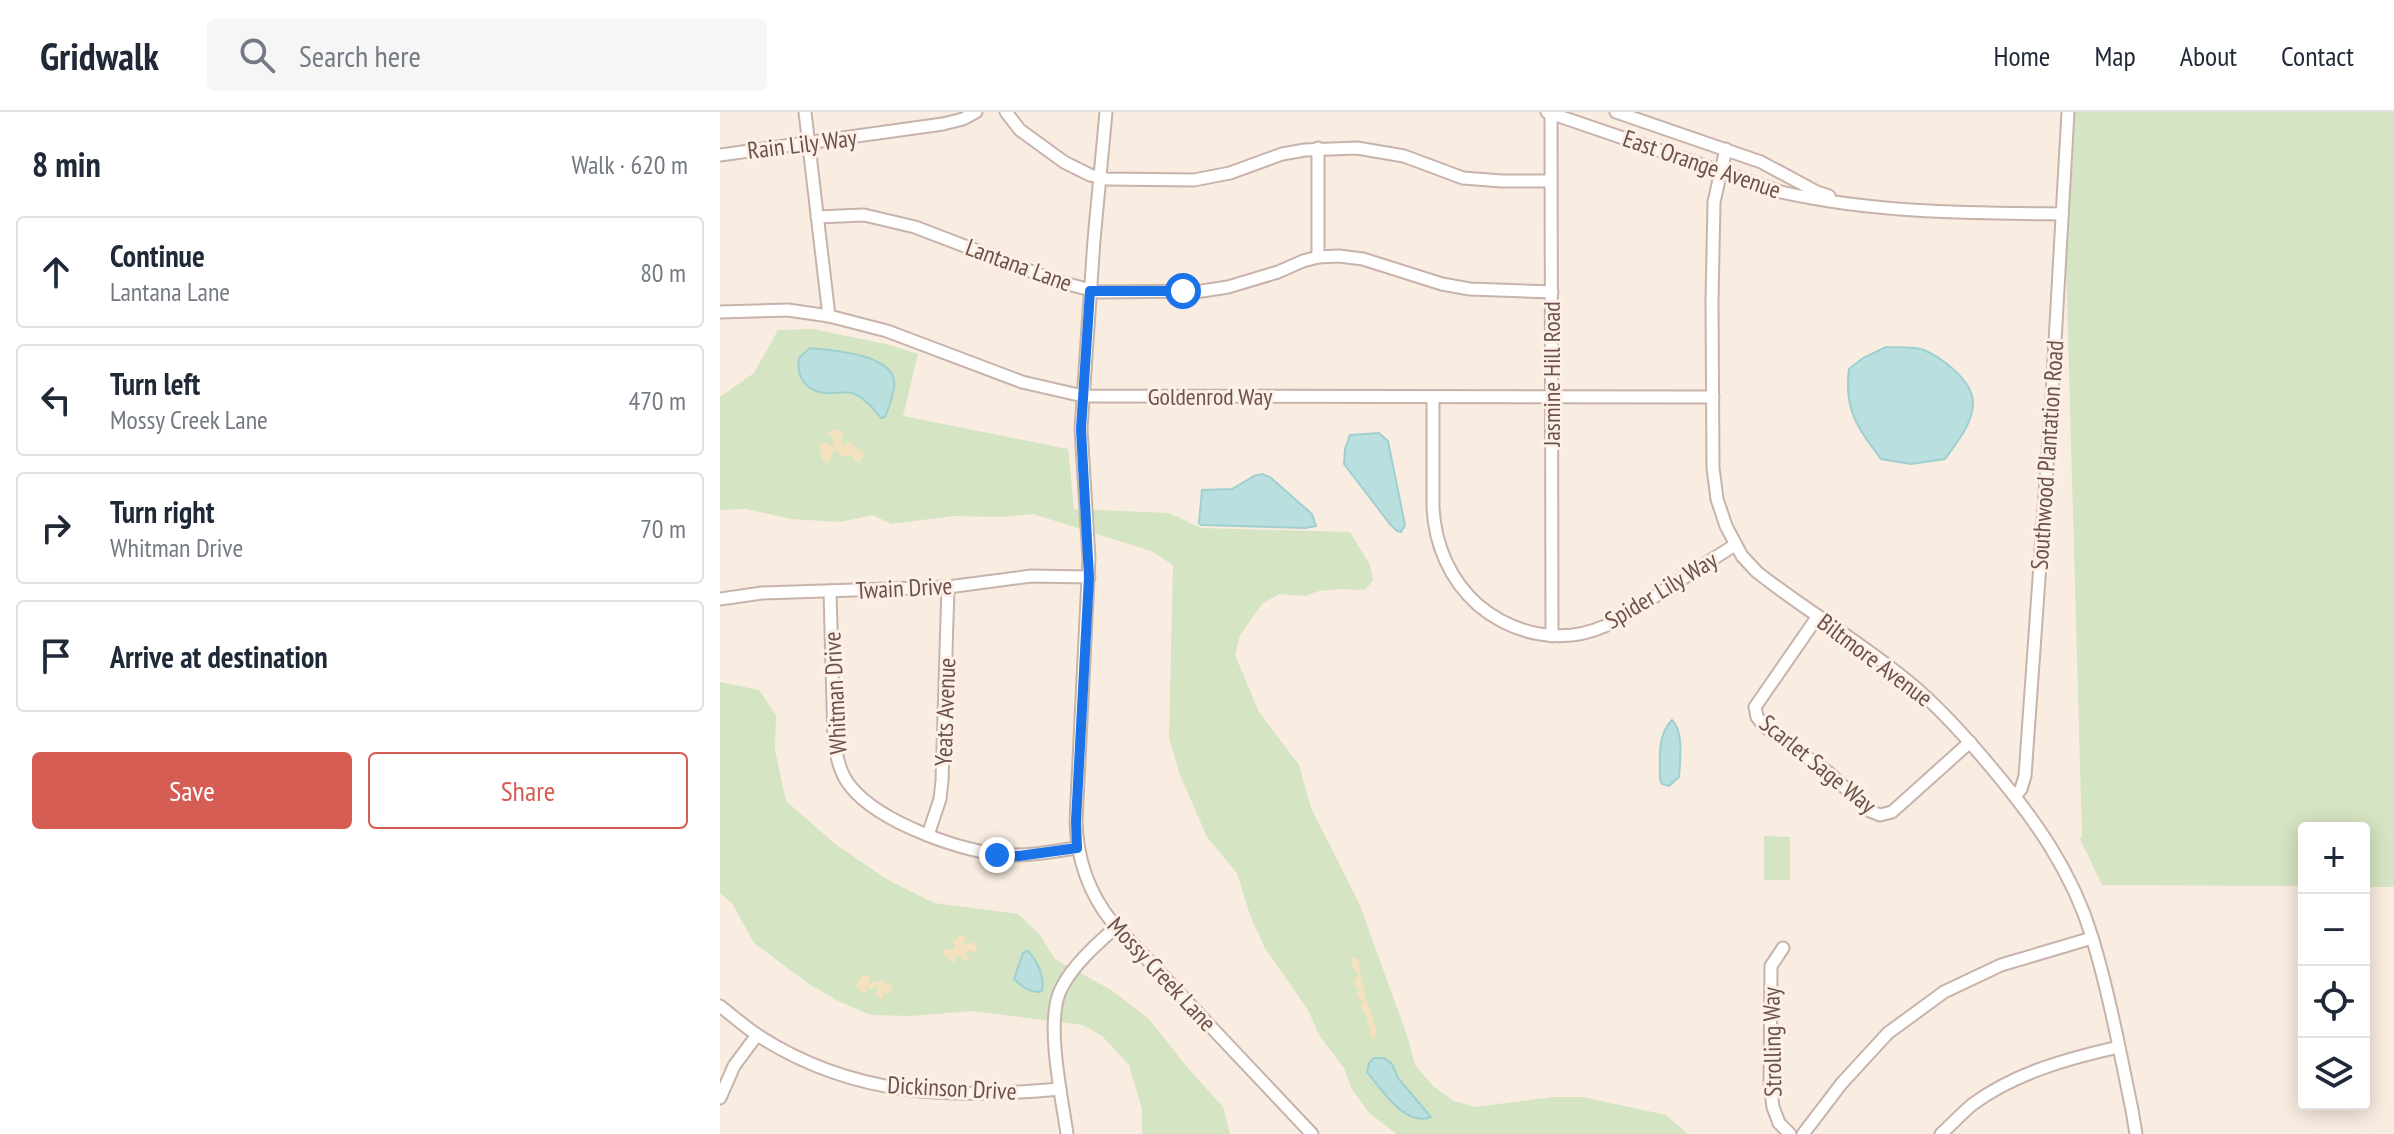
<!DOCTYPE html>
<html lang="en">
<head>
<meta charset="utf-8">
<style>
	:root { --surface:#fff; --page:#f6f6f7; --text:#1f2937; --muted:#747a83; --line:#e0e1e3; --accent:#d55d54 }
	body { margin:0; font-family:"PT Sans Narrow",sans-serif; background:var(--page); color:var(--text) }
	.controls { position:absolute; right:24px; bottom:24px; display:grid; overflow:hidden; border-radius:8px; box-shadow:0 4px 20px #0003 }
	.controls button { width:72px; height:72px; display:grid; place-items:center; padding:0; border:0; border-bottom:2px solid var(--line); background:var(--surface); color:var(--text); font:40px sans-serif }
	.stop { position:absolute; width:24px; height:24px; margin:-18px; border:6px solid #1a73e8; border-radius:50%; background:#fff }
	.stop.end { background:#1a73e8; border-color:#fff; box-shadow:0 2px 8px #0008 }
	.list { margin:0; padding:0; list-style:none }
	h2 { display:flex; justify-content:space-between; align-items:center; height:104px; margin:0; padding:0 32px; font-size:34px }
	h2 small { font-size:26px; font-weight:400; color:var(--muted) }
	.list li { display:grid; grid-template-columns:52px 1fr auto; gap:24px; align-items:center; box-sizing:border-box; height:112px; margin:0 16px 16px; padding:0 16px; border:2px solid var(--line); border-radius:8px }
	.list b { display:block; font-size:30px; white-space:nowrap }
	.list p { margin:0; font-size:26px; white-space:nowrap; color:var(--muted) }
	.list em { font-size:26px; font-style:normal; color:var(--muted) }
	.actions { display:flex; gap:16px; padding:24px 32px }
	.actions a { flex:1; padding:18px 0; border:2px solid var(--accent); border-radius:8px; text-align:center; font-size:28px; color:var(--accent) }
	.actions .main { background:var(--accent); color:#fff }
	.icon { flex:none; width:44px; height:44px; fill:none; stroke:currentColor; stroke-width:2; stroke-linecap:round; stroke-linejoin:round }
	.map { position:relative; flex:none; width:1674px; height:1022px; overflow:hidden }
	header { display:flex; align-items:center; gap:48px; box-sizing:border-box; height:112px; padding:0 40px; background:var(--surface); border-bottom:2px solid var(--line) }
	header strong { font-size:38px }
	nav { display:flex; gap:44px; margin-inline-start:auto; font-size:28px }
	.search { width:560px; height:72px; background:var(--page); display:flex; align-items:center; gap:20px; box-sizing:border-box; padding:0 28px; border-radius:8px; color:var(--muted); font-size:30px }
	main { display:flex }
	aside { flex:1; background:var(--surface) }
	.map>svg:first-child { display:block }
	.green { fill:#d5e4c2 }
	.sand { fill:#f4e1bf }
	.water { fill:#b9dfdf; stroke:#a0cfd0; stroke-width:2 }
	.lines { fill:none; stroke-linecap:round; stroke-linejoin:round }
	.minor-casing { stroke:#c7b3aa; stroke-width:15 }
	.minor { stroke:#fff; stroke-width:11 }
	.route { stroke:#1a73e8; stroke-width:10 }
	.labels { text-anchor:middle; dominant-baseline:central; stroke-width:6; stroke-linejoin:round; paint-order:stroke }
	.street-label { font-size:24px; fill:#6d524b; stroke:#fcf0e7 }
</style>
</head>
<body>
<header>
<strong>Gridwalk</strong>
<div class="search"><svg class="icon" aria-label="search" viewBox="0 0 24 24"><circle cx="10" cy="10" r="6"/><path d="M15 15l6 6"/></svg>Search here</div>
<nav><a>Home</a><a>Map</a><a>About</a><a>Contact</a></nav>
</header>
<main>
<aside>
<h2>8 min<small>Walk · 620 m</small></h2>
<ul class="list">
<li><svg class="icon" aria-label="ahead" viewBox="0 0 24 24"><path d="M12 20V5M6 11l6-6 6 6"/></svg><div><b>Continue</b><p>Lantana Lane</p></div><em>80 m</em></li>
<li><svg class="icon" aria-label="left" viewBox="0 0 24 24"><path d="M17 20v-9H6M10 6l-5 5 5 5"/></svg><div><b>Turn left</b><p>Mossy Creek Lane</p></div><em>470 m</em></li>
<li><svg class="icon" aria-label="right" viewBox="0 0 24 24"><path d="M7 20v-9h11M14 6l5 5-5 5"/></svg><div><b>Turn right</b><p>Whitman Drive</p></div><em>70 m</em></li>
<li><svg class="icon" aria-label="arrive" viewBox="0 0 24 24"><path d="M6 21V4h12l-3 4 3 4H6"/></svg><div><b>Arrive at destination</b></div></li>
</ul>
<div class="actions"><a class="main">Save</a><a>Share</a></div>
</aside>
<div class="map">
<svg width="1674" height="1022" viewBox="0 0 1674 1022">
	<rect width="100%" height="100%" fill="#f9ece1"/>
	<g class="green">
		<path d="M1352 0H1674V775H1644V716H1584V774L1382 773 1360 727 1362 724 1345 114Z"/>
		<path d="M92 217 166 232 198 242 183 304 348 337 354 397 449 401 481 416 630 420 650 453 653 468 645 478 619 477 599 479 585 484 559 482 542 492 520 523 515 543 539 600 579 653 591 696 639 791 688 926 695 953 713 974 734 989 755 995 832 985H863L946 1003 968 1022H677L649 1001 632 977 624 956 599 923 588 898 545 836 530 803 517 761 487 725 460 663 449 626 453 453 431 439 313 402 285 405 233 404 171 412 153 403 120 410 71 407 26 397 0 398V285L34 261 58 218Z"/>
		<path d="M0 570 39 578 56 603 55 638 66 689 115 732 168 768 214 791 298 802 320 823 335 847 391 878 428 906 467 955 503 995 510 1022H422V997L409 953 382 924 363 913 252 899 191 904 151 903 118 889 89 872 34 831 12 791 0 781Z"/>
		<path d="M1044 724 1070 725V768H1044Z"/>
	</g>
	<g class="sand">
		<path d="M111 318H119L123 321 121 330 123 335 128 330 144 341 140 350H136L132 344H121L118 338 113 340 108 351 102 348 99 332 105 330 111 335 115 333 113 326 108 321Z"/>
		<path d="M241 823 246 826 243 833 254 830 258 837 255 840 248 838 246 841 249 846 247 849 237 843 235 845 236 849 232 851 229 844 223 843V839L228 836 233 838 236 835 233 830Z"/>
		<path d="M631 845 638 847 645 883 657 919 655 926 649 924 651 918 647 912V904L640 895 644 890 636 883 639 878 634 872 638 862 632 855Z"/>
		<path d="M142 863 150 864 148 871 163 868 167 872 170 870 173 879 169 882 163 879 164 885 161 887 156 881 158 875 154 873 152 878 145 875 147 880 142 881 136 874Z"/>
	</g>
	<g class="water">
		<path d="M1166 235C1178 236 1194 234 1204 238 1222 246 1254 269 1253 292 1252 313 1237 330 1225 347L1191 352 1161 347C1137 315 1124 298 1129 257L1143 246Z"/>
		<path d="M90 236C112 238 169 242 174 268 176 278 169 295 165 305L161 306C154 297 144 285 132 281 124 279 114 282 106 281 86 280 76 265 79 246Z"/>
		<path d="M659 321 668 329 685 413 681 420 677 419 670 412 624 352 625 337 630 323Z"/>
		<path d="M542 362 550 365 592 402 596 414 585 416 481 413 479 411 482 378 512 377 534 364Z"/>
		<path d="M952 608C964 619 960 648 959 665L949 674 942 672 940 667C940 647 937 623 952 608Z"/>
		<path d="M308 839C318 850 325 865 322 879 313 883 301 874 294 867L303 841Z"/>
		<path d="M654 946H664L672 952 678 966 711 1005C685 1016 661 976 647 960L649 951Z"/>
	</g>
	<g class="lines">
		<defs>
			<g id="minor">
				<path d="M85 0 109 204"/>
				<path d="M286 0 300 18 344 50 370 63 387 67 474 68 510 61 562 42 585 38 637 36 684 44 743 66 782 69H831"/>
				<path d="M386 0 374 128 361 317 369 446 356 709C357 747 368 780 392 810L592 1022"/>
				<path d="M827 0 1061 80C1154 101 1247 101 1342 102"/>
				<path d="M831 0 832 524"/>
				<path d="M896 0 1041 50 1097 80 1109 84"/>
				<path d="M1006 37 994 90 992 189 993 356 997 387 1006 414 1022 444 1037 460C1086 499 1141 530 1190 571 1220 596 1245 624 1270 654 1314 706 1352 759 1372 825 1389 881 1400 940 1412 998L1416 1022"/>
				<path d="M0 43 223 12 243 7 256 0"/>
				<path d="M97 105 144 103 195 115 336 169 379 180 482 179 508 175 558 160 583 149 598 145 619 144 643 147 722 172 750 177 832 180"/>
				<path d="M598 145V36"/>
				<path d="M0 200 68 198 109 204 167 219 302 270 363 284 993 285"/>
				<path d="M713 285V396C715 433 730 468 758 493 794 523 842 533 885 514 905 505 924 492 943 479 967 464 991 448 1015 433"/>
				<path d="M110 479 114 629C117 646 120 662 131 675 159 710 245 742 289 743 312 744 334 739 357 736"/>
				<path d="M0 487 42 481 228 475 311 464 369 465"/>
				<path d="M1098 504 1035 595 1037 605 1045 615 1109 661 1150 699 1160 703 1172 700 1250 630"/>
				<path d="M1296 683 1301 677 1305 664 1332 283 1348 0"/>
				<path d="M208 723 220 687 222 669 228 475"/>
				<path d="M1063 836 1051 854 1050 972 1053 995 1059 1011 1070 1022"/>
				<path d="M0 894C13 904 25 915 39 924 134 985 232 987 340 977"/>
				<path d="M0 986 14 954 37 923"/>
				<path d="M347 1022C342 986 324 906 342 875 354 852 377 832 396 815"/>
				<path d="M1083 1022 1122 971 1168 921 1224 880 1281 853 1372 826"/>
				<path d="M1221 1022C1232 1012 1242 1001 1253 992 1295 961 1349 946 1399 935"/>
			</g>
		</defs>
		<use href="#minor" class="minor-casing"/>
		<use href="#minor" class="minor"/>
	</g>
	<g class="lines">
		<path class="route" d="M277 743 299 744 357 736 356 709 369 465 361 317 370 179H463"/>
	</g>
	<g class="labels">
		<g class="street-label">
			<text transform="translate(82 32) rotate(-7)">Rain Lily Way</text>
			<text transform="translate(982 52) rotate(19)">East Orange Avenue</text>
			<text transform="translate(299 153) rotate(20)">Lantana Lane</text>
			<text transform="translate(831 262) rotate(-90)">Jasmine Hill Road</text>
			<text x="490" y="284">Goldenrod Way</text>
			<text transform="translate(1327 343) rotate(-86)">Southwood Plantation Road</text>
			<text transform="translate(184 476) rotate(-3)">Twain Drive</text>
			<text transform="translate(941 478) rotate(-31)">Spider Lily Way</text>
			<text transform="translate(1155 548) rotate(37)">Biltmore Avenue</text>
			<text transform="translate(115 581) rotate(-93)">Whitman Drive</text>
			<text transform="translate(225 600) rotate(-88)">Yeats Avenue</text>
			<text transform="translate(1098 652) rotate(39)">Scarlet Sage Way</text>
			<text transform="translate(442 862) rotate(47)">Mossy Creek Lane</text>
			<text transform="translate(1052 930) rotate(-91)">Strolling Way</text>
			<text transform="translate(232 976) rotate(3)">Dickinson Drive</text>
		</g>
	</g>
</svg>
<div class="controls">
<button>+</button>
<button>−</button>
<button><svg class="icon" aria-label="locate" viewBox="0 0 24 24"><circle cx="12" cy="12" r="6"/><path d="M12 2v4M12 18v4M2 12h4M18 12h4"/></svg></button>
<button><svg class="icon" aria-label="layers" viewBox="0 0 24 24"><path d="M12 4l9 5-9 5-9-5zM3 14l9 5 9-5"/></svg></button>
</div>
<div class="stop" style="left:463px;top:179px"></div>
<div class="stop end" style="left:277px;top:743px"></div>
</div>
</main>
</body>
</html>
